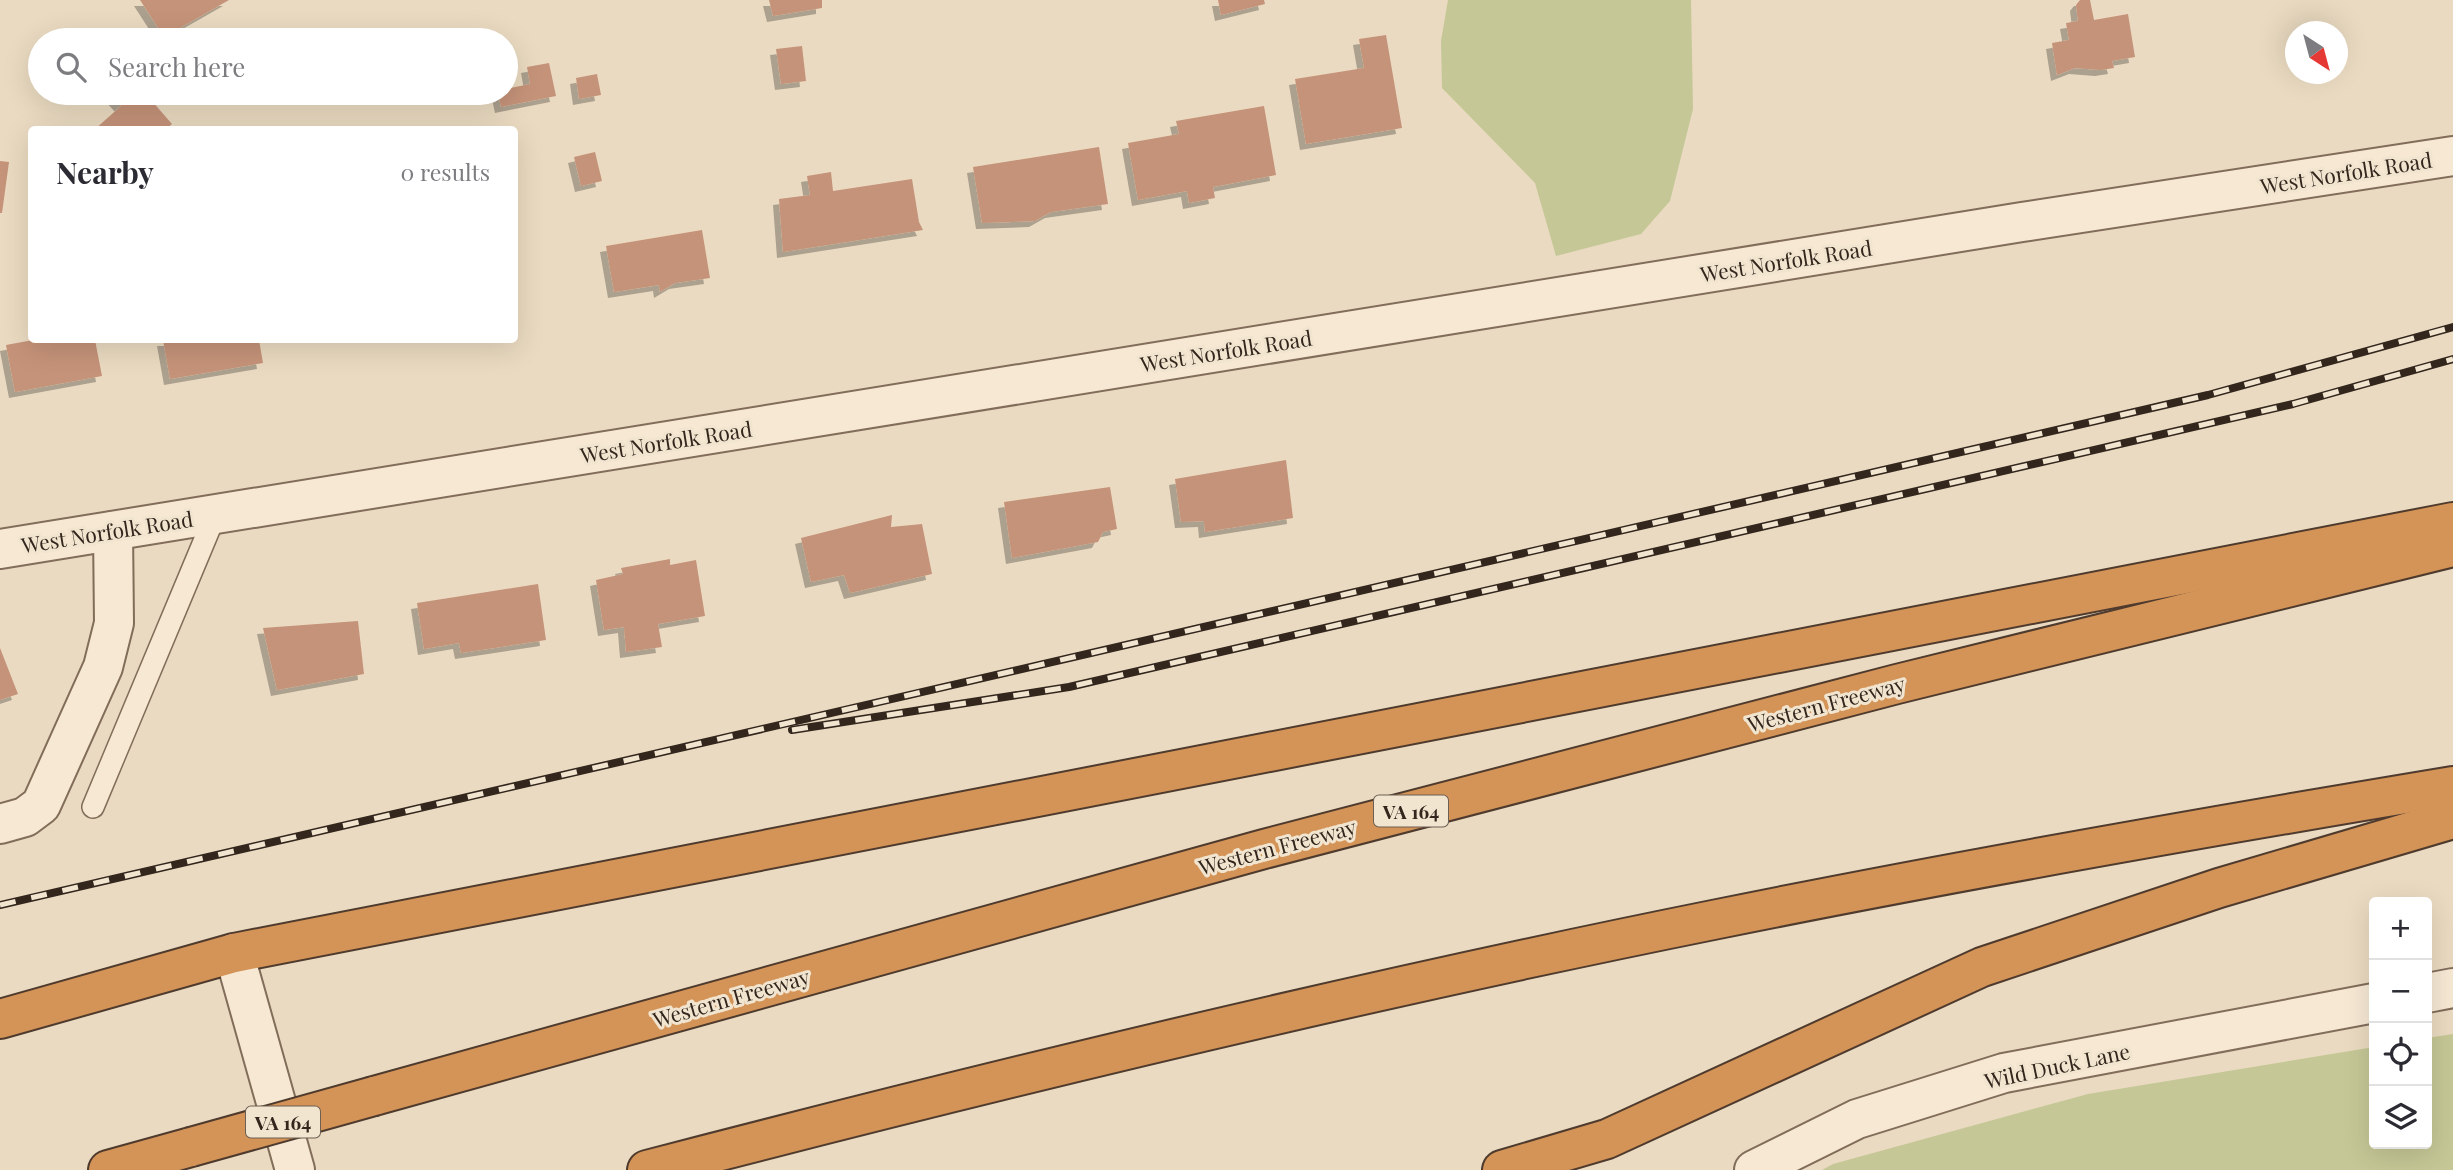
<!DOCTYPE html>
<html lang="en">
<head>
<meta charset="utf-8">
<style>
	:root { --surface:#fff; --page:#f2f2f3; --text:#2b2b33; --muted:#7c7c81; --line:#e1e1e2 }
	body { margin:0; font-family:"Playfair Display",serif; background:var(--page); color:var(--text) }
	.controls { position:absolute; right:21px; bottom:21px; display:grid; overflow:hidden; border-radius:7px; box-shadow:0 7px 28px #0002 }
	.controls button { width:63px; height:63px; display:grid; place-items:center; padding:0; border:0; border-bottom:2px solid var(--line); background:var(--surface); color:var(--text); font:35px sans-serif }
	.compass { position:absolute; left:2285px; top:21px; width:63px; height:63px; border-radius:50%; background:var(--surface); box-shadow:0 7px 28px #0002; rotate:144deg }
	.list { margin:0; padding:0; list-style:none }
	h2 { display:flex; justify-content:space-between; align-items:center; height:91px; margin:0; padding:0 28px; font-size:30px }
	h2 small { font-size:23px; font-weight:400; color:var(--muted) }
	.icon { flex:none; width:38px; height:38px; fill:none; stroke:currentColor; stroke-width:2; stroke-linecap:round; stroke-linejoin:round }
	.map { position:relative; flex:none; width:2453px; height:1170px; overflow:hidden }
	.search { position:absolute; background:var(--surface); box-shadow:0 7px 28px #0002; left:28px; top:28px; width:490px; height:77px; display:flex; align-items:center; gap:18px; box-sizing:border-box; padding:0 24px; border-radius:38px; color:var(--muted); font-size:26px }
	.panel { position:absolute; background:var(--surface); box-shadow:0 7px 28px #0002; left:28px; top:126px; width:490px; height:217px; border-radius:7px }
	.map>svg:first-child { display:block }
	.green { fill:#c5c796 }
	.building { fill:#c59379; filter:url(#shadow) }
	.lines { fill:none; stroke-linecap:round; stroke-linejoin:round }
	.service-casing { stroke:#826c5a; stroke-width:24 }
	.minor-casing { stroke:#826c5a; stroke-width:42 }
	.tertiary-casing { stroke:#826c5a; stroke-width:42 }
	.motorway-casing { stroke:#4f3b2e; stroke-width:42 }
	.service { stroke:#f6e8d3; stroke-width:21 }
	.minor { stroke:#f6e8d3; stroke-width:38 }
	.tertiary { stroke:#f6e8d3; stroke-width:38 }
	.motorway { stroke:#d49357; stroke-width:38 }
	.rail-casing { stroke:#32261d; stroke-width:8 }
	.rail { stroke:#f2e5d0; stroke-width:5; stroke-dasharray:16; stroke-linecap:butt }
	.motorway-bridge-casing { stroke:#4f3b2e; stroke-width:42; stroke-linecap:butt }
	.motorway-bridge { stroke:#d49357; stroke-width:38 }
	.labels { text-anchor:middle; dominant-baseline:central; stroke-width:6; stroke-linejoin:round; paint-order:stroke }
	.shield { fill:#f2e5d0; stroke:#6c5f53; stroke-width:2 }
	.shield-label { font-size:19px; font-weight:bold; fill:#32261d }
	.street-label { font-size:21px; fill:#32261d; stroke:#f2e5d0 }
</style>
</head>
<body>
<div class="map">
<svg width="2453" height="1170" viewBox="0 0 2453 1170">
	<defs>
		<filter id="shadow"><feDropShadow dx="-6" dy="6" stdDeviation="0" flood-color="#0004"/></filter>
	</defs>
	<rect width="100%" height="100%" fill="#eadac1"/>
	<g class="green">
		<path d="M1448 0H1691L1693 109 1670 201 1641 234 1556 256 1535 183 1442 88 1441 41Z"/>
		<path d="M2453 1034V1170H1822L1833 1164 2088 1094 2374 1047V1144H2427V1038Z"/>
	</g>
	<g class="building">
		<path d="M140 0H229L164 37Z"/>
		<path d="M769 0H822V8L773 16Z"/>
		<path d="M1218 0H1264L1265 4 1221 15Z"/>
		<path d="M2080 0H2090L2094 20 2128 14 2135 57 2112 61 2114 68 2101 70 2075 68 2057 75 2052 43 2069 40 2066 23 2078 21 2076 5Z"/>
		<path d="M1386 35 1402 128 1306 144 1295 79 1364 68 1359 39Z"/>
		<path d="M802 46 806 81 781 84 776 49Z"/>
		<path d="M549 63 556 96 501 107 498 93H506V89L530 84 527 67Z"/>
		<path d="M597 74 601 95 579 99 576 78Z"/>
		<path d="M115 93H145L172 124 165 130H94L121 106 112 96Z"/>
		<path d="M1264 106 1276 175 1213 187 1215 198 1189 203 1187 191 1138 200 1128 143 1179 134 1176 121Z"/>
		<path d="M1099 147 1108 204 1051 212 1035 221 982 223 973 167Z"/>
		<path d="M595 152 602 181 581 186 574 157Z"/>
		<path d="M0 161 9 162 2 213H0Z"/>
		<path d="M831 172 833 191 912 179 919 222 923 230 783 252 779 199 810 195 807 176Z"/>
		<path d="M702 230 710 278 675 283 660 292 659 285 614 292 606 246Z"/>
		<path d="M33 340H95L102 376 15 392 6 345Z"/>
		<path d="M163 340H259L263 363 170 379Z"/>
		<path d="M1286 460 1293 518 1205 532 1204 521 1181 522 1175 479Z"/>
		<path d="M1110 487 1117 529 1103 532 1098 542 1012 558 1004 502Z"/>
		<path d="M892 515 891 527 922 524 932 574 850 593 844 575 811 582 801 538Z"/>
		<path d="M670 559V565L696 560 705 616 658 624 662 647 626 652 624 627 604 630 596 580 623 574 621 568Z"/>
		<path d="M538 584 546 640 461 653 459 643 424 649 417 603Z"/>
		<path d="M358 621 364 674 277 690 263 628Z"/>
		<path d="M0 648 18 694 0 700Z"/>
	</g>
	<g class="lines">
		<defs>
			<path id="service" d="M93 807 216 513"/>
			<g id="minor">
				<path d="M0 824 25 817 41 805 103 667 114 623 113 531"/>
				<path d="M234 953 295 1170"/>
				<path d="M2427 993 2453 988"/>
				<path d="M1754 1170 1857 1119 2004 1073 2374 1003"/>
			</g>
			<path id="tertiary" d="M0 549 2022 222 2453 156"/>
			<g id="motorway">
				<path d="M0 1019 234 953 2453 522"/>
				<path d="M374 1096 1264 849 1897 684 2453 547"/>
				<path d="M108 1170 191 1147"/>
				<path d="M647 1170C1000 1078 1355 992 1713 920 1959 870 2206 827 2453 786"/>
				<path d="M1502 1170 1607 1139 1982 967 2219 888 2453 819"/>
			</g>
		</defs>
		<use href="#service" class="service-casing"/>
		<use href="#minor" class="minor-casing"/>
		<use href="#tertiary" class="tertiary-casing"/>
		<use href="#motorway" class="motorway-casing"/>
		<use href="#service" class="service"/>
		<use href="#minor" class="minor"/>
		<use href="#tertiary" class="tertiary"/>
		<use href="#motorway" class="motorway"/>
		<defs>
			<g id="rail">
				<path d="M792 730 1069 687 2293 404 2453 359"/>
				<path d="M0 905 2208 395 2453 327"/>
			</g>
		</defs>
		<use href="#rail" class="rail-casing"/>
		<use href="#rail" class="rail"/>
		<defs>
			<path id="motorway-bridge" d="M191 1147 374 1096"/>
		</defs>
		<use href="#motorway-bridge" class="motorway-bridge-casing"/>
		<use href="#motorway-bridge" class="motorway-bridge"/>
	</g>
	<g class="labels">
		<g class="shield">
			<rect x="1374" y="795.5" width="74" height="31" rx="5"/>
			<rect x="246" y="1106.5" width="74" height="31" rx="5"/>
		</g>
		<g class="shield-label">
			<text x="1411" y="811">VA 164</text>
			<text x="283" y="1122">VA 164</text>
		</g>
		<g class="street-label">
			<text transform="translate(2346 172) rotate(-9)">West Norfolk Road</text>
			<text transform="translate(1786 260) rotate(-9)">West Norfolk Road</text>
			<text transform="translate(1226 350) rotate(-9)">West Norfolk Road</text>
			<text transform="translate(666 441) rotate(-9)">West Norfolk Road</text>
			<text transform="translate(107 531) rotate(-9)">West Norfolk Road</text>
			<text transform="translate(1826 703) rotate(-15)">Western Freeway</text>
			<text transform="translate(1277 846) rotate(-15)">Western Freeway</text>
			<text transform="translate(731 997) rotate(-16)">Western Freeway</text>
			<text transform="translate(2057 1065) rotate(-12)">Wild Duck Lane</text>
		</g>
	</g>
</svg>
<div class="controls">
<button>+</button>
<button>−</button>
<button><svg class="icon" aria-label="locate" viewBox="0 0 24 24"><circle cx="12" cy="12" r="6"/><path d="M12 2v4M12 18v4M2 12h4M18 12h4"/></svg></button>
<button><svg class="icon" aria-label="layers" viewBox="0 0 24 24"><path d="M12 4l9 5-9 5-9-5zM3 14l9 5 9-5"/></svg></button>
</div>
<svg class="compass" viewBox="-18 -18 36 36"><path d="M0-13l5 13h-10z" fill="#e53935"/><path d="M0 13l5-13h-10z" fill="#7c7c81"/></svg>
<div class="search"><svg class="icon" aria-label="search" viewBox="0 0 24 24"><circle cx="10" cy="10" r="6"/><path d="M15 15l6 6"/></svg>Search here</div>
<section class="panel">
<h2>Nearby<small>0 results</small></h2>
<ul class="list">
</ul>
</section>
</div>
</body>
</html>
